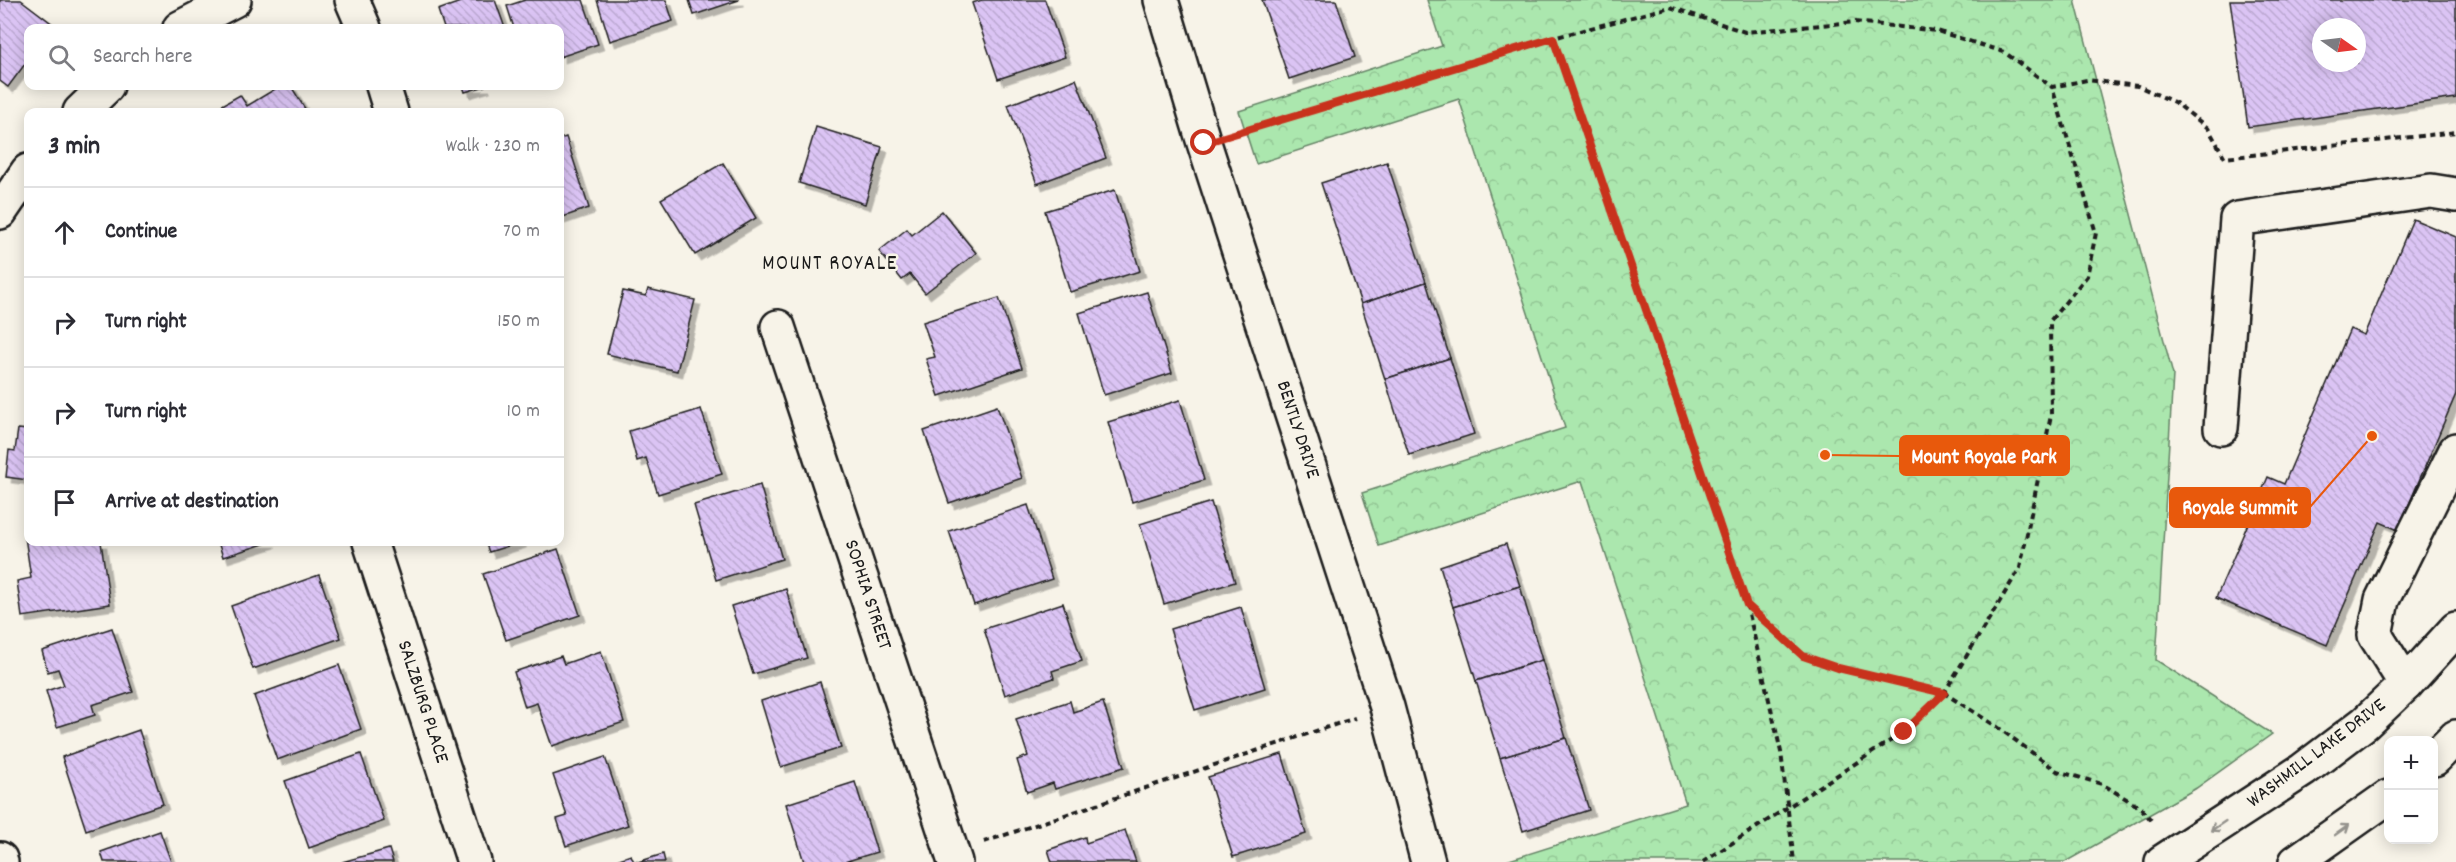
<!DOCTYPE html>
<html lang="en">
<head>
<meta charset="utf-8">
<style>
	:root { --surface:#fff; --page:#f7f7f7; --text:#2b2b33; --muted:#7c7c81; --line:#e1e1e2 }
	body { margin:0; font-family:Dekko,sans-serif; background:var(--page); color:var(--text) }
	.controls { position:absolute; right:18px; bottom:18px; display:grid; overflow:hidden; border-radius:12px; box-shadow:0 3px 15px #0003 }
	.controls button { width:54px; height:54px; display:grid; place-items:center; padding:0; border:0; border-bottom:2px solid var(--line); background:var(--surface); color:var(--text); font:30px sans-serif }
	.compass { position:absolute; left:2312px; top:18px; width:54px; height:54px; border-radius:50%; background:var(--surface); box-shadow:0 3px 15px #0003; rotate:104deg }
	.stop { position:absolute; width:18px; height:18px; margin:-14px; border:4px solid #c8321e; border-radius:50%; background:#fff }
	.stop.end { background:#c8321e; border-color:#fff; box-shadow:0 2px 6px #0008 }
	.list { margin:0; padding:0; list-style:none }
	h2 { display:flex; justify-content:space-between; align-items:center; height:78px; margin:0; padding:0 24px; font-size:26px }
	h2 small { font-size:20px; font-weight:400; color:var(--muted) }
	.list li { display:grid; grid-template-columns:39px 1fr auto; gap:18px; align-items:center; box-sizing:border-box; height:90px; padding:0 24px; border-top:2px solid var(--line) }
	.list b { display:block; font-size:22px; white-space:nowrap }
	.list em { font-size:20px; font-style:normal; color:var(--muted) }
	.icon { flex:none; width:33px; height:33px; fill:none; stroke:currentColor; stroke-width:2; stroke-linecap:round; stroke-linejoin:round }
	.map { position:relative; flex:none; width:2456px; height:862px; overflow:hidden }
	.search { position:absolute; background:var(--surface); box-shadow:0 3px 15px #0003; left:24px; top:24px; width:540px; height:66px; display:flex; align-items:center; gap:15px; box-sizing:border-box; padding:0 21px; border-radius:12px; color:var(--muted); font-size:22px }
	.panel { position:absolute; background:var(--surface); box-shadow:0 3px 15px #0003; left:24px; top:108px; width:540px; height:438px; border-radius:12px }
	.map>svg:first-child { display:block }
	.park { fill:url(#park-crowns); stroke:#648265; stroke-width:1.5 }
	.building { fill:url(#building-back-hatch); stroke:#1c1c1c; stroke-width:1.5; fill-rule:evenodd; filter:url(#shadow) }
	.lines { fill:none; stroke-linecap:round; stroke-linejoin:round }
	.minor-casing { stroke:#1c1c1c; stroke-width:38 }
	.path { stroke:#1c1c1c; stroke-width:4; stroke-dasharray:6 4.5; stroke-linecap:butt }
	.minor { stroke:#f7f3e8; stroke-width:33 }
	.oneway { stroke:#94928c }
	.route { stroke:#c8321e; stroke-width:8 }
	.labels { text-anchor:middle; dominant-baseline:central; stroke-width:5; stroke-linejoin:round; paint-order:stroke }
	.street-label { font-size:20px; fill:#1c1c1c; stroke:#f7f3e8 }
	.neighbourhood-label { font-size:21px; letter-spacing:1.5px; fill:#1c1c1c; stroke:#f7f3e8 }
	.leader { fill:none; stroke:#e8590c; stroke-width:2 }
	.callout-dot { fill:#e8590c; stroke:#f7f3e8; stroke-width:2 }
	.callout { fill:#e8590c; stroke:#e8590c; stroke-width:2 }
	.callout-label { font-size:21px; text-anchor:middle; font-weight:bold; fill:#fff }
</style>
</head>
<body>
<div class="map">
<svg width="2456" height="862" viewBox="0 0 2456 862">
	<defs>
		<pattern id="park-crowns" width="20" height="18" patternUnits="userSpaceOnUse" patternTransform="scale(1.5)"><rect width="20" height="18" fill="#abe7ae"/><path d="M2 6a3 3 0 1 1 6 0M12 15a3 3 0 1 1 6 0" fill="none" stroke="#93c695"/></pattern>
		<pattern id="building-back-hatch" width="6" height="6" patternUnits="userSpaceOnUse" patternTransform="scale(1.5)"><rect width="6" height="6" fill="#dbc4f4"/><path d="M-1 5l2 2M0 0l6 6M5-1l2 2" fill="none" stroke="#bba8d1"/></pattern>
		<filter id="shadow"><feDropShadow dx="5.5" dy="5.5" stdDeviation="0" flood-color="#0004"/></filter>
	</defs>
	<rect width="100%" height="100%" fill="#f7f3e8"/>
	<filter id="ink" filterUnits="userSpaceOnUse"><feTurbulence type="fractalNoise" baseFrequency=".0167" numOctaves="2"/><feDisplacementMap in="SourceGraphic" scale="12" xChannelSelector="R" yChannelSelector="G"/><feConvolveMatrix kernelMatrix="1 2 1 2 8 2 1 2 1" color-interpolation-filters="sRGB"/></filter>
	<g filter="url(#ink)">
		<path class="park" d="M1427 0H2075L2173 375 2156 660 2272 734 2195 789 2065 862H1503L1686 804 1582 481 1379 546 1362 493 1565 428 1459 99 1256 164 1239 111 1442 46Z"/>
		<g class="building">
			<path d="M0 0H21L54 25 52 28H28V60L8 87 0 81Z"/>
			<path d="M466 0H495L505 28H444L438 10Z"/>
			<path d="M525 0H583L598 44 560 57V28H514L507 6Z"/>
			<path d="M597 0H666L673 21 610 41Z"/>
			<path d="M689 0H739L694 15Z"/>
			<path d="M982 0H1045L1065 57 998 79 972 3Z"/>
			<path d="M1262 0H1336L1355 57 1289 79Z"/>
			<path d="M2230 0H2456V98L2248 127ZM2321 27H2357V63H2321Z"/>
			<path d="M1076 79 1106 158 1037 184 1008 105Z"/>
			<path d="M280 86H291L307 112H210L240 95 247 106Z"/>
			<path d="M463 86H485L465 92Z"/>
			<path d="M816 127 882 147 865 204 799 183Z"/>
			<path d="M566 137 589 208 560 218V139Z"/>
			<path d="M1387 162 1426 282 1361 304 1321 183Z"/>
			<path d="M723 163 756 218 695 255 661 199Z"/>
			<path d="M1115 190 1140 271 1070 292 1045 211Z"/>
			<path d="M942 211 976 253 925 293 910 274 902 280 879 251 907 229 912 235Z"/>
			<path d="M2413 219 2456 237V394L2398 530 2380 522 2327 645 2216 598 2268 477 2284 484 2350 329 2364 335Z"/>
			<path d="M1426 282 1450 358 1385 379 1361 304Z"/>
			<path d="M648 289 695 300 677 371 607 354 623 291 646 296Z"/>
			<path d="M1147 292 1172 373 1104 395 1079 313Z"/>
			<path d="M999 298 1022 368 939 396 926 359 935 357 923 322Z"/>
			<path d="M1450 358 1474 434 1409 455 1385 379Z"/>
			<path d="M1180 400 1204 480 1132 502 1108 422Z"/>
			<path d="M997 406 1022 478 949 503 924 431Z"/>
			<path d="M701 409 722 474 658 494 646 458 637 461 629 431Z"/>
			<path d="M18 429 28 430V480L6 477 9 450 15 451Z"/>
			<path d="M760 485 782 559 716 580 694 505Z"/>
			<path d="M1211 502 1235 582 1164 604 1140 524Z"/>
			<path d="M1028 505 1052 579 974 605 949 531Z"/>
			<path d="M28 529V542H101L110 604 22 617 17 581 31 578 24 530Z"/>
			<path d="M218 542H270L223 557Z"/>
			<path d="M485 542H521L489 552Z"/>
			<path d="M1506 544 1520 586 1453 607 1440 566Z"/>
			<path d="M558 549 580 615 506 640 483 574Z"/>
			<path d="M319 575 341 638 253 669 231 606Z"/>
			<path d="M1520 586 1542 660 1476 681 1453 607Z"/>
			<path d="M786 589 807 658 753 674 731 606Z"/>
			<path d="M1063 603 1082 661 1052 671 1054 678 1005 695 984 629Z"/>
			<path d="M1241 607 1265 688 1195 710 1170 629Z"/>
			<path d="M112 628 133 692 92 705 95 715 57 727 46 691 64 685 58 669 48 672 42 651Z"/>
			<path d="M601 651 624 722 552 746 537 703 525 707 514 672 561 656 564 664Z"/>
			<path d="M1542 660 1566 738 1500 758 1476 681Z"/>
			<path d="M339 665 361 729 277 760 254 696Z"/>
			<path d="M820 682 841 748 781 767 761 701Z"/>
			<path d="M1070 701 1073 712 1103 702 1124 767 1055 789 1053 783 1027 792 1017 760 1028 756 1016 719Z"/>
			<path d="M139 730 163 804 86 830 62 757Z"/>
			<path d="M1566 738 1589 810 1523 831 1500 758Z"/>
			<path d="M361 754 384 821 309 848 285 781Z"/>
			<path d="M1282 754 1306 834 1233 857 1208 777Z"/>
			<path d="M605 757 628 825 566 846 557 819 567 816 553 775Z"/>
			<path d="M855 782 877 852 844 862H804L786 804Z"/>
			<path d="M1125 830 1136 862H1052L1048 850 1085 837 1086 843Z"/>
			<path d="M160 831 171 862H104L101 852Z"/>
			<path d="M389 849 393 862H342Z"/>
			<path d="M663 854 665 862H638Z"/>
			<path d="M631 855 634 862H611Z"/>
		</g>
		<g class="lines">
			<defs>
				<g id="minor">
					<path d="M352 0 364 28"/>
					<path d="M1161 0 1204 143 1387 707 1428 862"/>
					<path d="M180 28 234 0"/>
					<path d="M383 86 391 112"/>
					<path d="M80 112 107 86"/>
					<path d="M0 212 28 171"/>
					<path d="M778 327 955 862"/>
					<path d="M2221 428 2237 219 2431 191 2456 195"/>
					<path d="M370 542 474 862"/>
					<path d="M2406 684 2375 635 2382 600 2456 450"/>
					<path d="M2434 759 2456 737"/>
					<path d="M0 859 1 862"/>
					<path d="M2162 862 2303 770 2365 723 2406 684 2456 629"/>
					<path d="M2296 862 2388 797"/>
				</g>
			</defs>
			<use href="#minor" class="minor-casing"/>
			<g class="path">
				<path d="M1553 38 1747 605 1781 752 1794 862"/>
				<path d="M1237 133 1553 38 1670 7 1745 32 1855 22 1937 31 2004 52 2052 87 2087 80 2138 86 2176 103 2208 128 2225 158 2456 132"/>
				<path d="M1747 605 1803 656 1838 668 1944 693 1996 726 2057 771 2102 784 2141 808 2151 820"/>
				<path d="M984 842 1355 718"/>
				<path d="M1703 862 1904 732 1944 693 2020 568 2051 415 2050 321 2087 276 2096 233 2052 87"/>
			</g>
			<use href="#minor" class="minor"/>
		</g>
		<defs><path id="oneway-shaft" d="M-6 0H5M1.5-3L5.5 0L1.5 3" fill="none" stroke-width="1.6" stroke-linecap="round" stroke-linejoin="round" transform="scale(1.5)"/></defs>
		<g class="oneway">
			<use href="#oneway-shaft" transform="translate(2218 826) rotate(146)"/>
			<use href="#oneway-shaft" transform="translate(2342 830) rotate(-35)"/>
		</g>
	</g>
	<g class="lines" filter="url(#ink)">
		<path class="route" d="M1204 143 1553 38 1747 605 1803 656 1838 668 1944 693 1904 732"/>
	</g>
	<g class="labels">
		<g class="street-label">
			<text transform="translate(1297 430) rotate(72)">BENTLY DRIVE</text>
			<text transform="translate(867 595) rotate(72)">SOPHIA STREET</text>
			<text transform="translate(422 702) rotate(72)">SALZBURG PLACE</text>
			<text transform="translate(2317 754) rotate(-37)">WASHMILL LAKE DRIVE</text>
		</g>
		<g class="neighbourhood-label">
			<text x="830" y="265">MOUNT ROYALE</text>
		</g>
	</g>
	<path class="leader" d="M1825 455L1900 456M2372 436L2310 507"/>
	<g class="callout-dot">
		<circle cx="1825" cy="455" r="6"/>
		<circle cx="2372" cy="436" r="6"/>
	</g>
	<g class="callout">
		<rect x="1900" y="436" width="169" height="39" rx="6"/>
		<rect x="2170" y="488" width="140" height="39" rx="6"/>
	</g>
	<g class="callout-label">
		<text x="1984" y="463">Mount Royale Park</text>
		<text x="2240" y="514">Royale Summit</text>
	</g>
</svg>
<div class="controls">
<button>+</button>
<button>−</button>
</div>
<svg class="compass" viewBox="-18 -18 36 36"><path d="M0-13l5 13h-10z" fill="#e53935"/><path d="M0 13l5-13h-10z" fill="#7c7c81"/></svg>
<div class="stop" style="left:1204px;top:143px"></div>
<div class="stop end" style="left:1904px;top:732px"></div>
<div class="search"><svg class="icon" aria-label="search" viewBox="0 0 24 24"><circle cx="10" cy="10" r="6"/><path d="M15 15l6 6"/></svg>Search here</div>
<section class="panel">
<h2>3 min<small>Walk · 230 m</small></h2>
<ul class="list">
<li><svg class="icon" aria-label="ahead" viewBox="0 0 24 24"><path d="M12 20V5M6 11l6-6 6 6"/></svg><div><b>Continue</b></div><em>70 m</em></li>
<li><svg class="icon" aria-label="right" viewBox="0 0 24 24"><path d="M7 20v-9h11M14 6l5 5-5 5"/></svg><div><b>Turn right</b></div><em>150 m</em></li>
<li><svg class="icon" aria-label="right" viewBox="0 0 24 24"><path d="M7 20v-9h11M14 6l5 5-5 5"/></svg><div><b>Turn right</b></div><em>10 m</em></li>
<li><svg class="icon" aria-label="arrive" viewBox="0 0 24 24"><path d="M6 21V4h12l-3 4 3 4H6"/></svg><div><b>Arrive at destination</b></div></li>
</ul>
</section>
</div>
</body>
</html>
